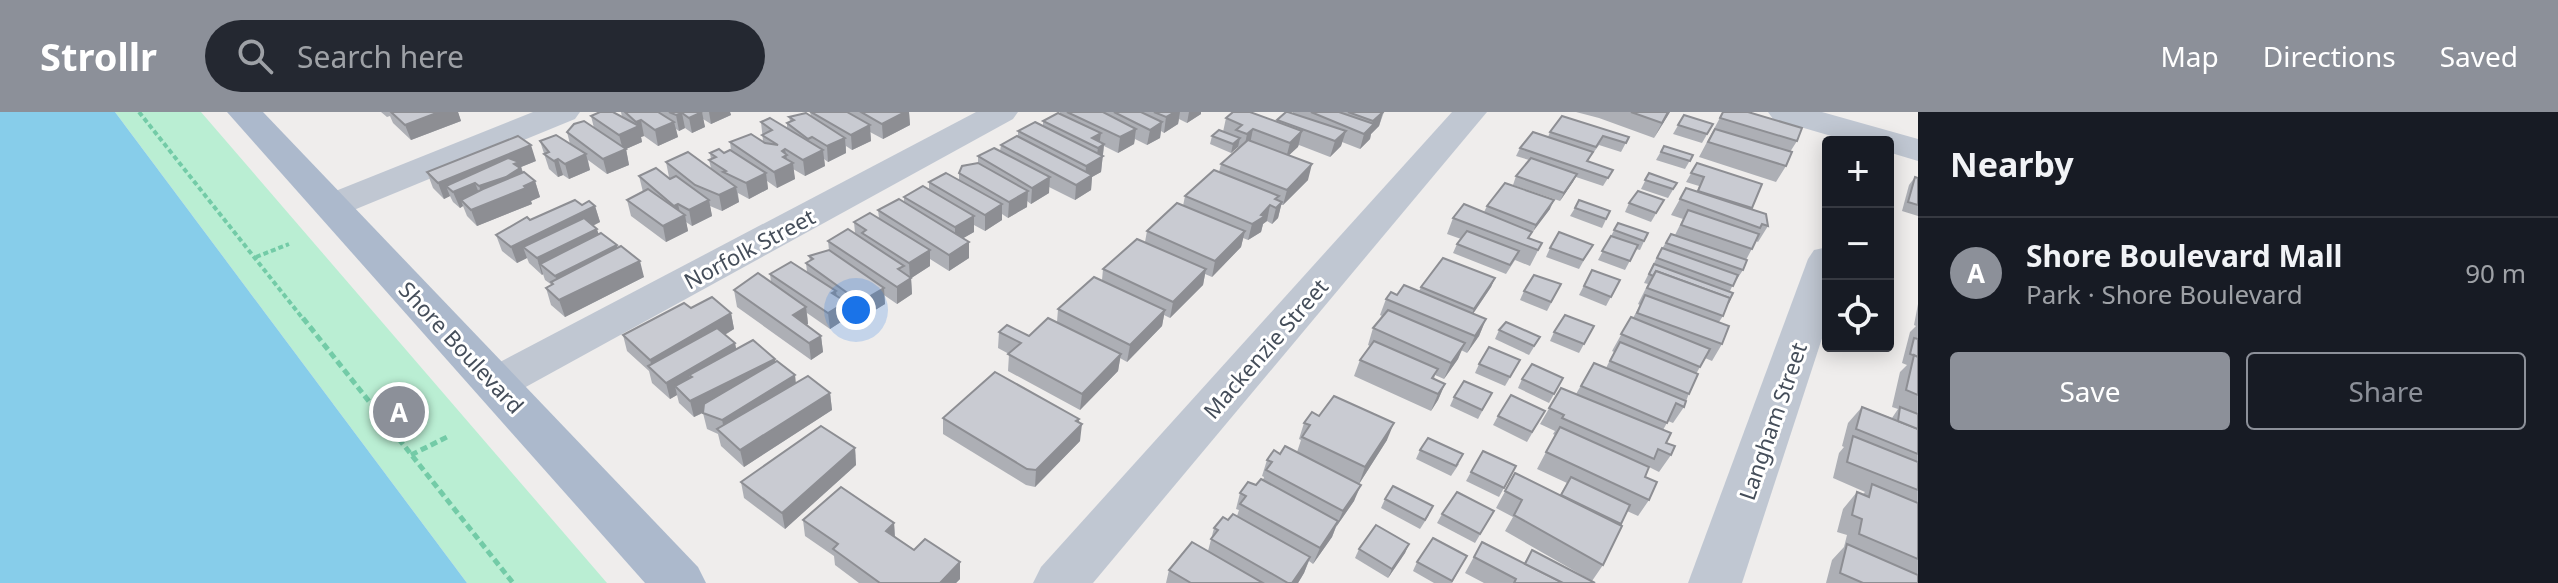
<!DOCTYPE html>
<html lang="en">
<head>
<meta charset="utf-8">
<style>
	:root { --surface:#171b24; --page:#242831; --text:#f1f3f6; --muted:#9ea1a6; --line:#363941; --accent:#8c9099 }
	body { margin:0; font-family:"Noto Sans",sans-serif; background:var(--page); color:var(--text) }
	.controls { position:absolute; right:24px; top:24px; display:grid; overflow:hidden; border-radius:8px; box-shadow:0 4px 20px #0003 }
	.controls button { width:72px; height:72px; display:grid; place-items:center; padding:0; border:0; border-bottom:2px solid var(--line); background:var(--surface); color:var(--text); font:40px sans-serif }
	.you { position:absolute; left:856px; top:198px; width:28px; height:28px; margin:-20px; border:6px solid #fff; border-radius:50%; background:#1a73e8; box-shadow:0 0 0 12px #1a73e833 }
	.badge { display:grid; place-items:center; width:52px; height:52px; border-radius:50%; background:var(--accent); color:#fff; font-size:26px; font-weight:700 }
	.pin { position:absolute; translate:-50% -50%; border:4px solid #fff; box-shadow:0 2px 8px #0006 }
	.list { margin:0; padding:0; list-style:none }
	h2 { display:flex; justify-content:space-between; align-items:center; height:104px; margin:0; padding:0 32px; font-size:34px }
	h2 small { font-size:26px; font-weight:400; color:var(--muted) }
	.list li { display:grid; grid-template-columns:52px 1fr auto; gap:24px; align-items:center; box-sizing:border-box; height:112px; padding:0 32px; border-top:2px solid var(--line) }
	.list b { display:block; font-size:30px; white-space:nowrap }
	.list p { margin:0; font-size:26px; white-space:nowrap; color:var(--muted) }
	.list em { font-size:26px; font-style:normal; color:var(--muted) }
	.actions { display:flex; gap:16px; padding:24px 32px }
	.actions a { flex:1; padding:18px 0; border:2px solid var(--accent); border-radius:8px; text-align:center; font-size:28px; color:var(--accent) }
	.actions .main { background:var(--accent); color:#fff }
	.icon { flex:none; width:44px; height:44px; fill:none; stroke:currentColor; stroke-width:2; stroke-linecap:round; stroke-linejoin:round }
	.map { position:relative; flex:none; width:1918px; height:471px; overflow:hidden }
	header { display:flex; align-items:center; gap:48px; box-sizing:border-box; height:112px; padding:0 40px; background:var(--accent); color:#fff }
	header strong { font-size:38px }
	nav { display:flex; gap:44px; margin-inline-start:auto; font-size:28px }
	.search { width:560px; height:72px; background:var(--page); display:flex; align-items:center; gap:20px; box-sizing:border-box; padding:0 28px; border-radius:44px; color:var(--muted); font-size:30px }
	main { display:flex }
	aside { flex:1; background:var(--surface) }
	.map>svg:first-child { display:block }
	.green { fill:#baeed3 }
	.water { fill:#87cdea }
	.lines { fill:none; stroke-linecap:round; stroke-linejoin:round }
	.path-far1 { stroke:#73cba7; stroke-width:4; stroke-dasharray:5 3; stroke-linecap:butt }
	.path { stroke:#73cba7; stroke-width:5; stroke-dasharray:7 4; stroke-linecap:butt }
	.minor { fill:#c0c7d2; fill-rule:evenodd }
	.major { fill:#acb9cc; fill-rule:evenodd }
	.wall { fill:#adafb5 }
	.shaded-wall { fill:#8d8e93 }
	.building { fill:#c9cbd2; stroke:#8d8e93; stroke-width:2 }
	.labels { text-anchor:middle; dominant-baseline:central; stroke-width:6; stroke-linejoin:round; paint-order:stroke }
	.street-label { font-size:22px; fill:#454e5a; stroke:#fff }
</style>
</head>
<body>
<header>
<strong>Strollr</strong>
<div class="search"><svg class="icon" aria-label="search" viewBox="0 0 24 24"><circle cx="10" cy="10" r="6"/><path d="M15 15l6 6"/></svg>Search here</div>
<nav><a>Map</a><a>Directions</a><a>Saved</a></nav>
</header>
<main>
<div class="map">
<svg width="1918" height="471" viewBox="0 0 1918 471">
	<rect width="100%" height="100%" fill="#efedec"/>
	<path class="green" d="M115 0H201L607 471H467Z"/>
	<path class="water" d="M0 0H115L467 471H0Z"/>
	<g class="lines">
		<g class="path-far1">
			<path d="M139 0 304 208"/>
			<path d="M256 145 289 132"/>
		</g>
		<g class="path">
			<path d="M303 206 513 471"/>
			<path d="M411 343 449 324"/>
		</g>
		<g class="minor">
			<path d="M533 0H580L575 7 344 102 331 105 318 102 312 94 318 86Z"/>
			<path d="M976 0H1018L1013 7 513 282 497 287 481 282 474 271 481 260Z"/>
			<path d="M1452 0H1487L1093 471H1033L1041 455Z"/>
			<path d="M1768 0H1822L1918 27V49L1888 40V30H1852L1773 7Z"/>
			<path d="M1828 135V208L1742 471H1688L1808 147 1814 138Z"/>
		</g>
		<path class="major" d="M227 0H263L698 455 706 471H645Z"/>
	</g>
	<g class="wall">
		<path d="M381 0H458L461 9 411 28 393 11 390 4 387 5Z"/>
		<path d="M621 0H730L731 3 711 12 703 7 705 15 692 21 685 16 679 19 676 17 678 25 658 34 644 24 641 25 642 30 626 37 629 53 607 62 588 48 590 58 569 67 563 63 558 65 549 57 540 29 570 32 567 20 594 16 591 4 622 5Z"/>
		<path d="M810 0H909L910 13 883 27 870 20 871 29 852 38 846 34V41L828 50 824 47 825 54 805 64 793 57 795 67 777 76 767 69 768 77 749 87 738 81 739 90 722 99 710 94 712 104 692 114 686 110 688 119 666 130 631 104 627 88 643 80 639 64 669 65 666 50 711 56 709 48 711 47 710 41H724L731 38 730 30 763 29 761 10 787 16V11L790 9 789 5 811 4Z"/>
		<path d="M1060 0H1201V2L1187 11 1179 7 1178 12 1164 21 1161 19 1160 26 1147 33 1135 27 1134 32 1118 41 1104 34 1101 60 1092 65 1091 78 1075 88 1049 75V81L1031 92 1027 89V95L1008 106 1002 102V108L985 119 974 113V120L963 126 969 146 949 159 930 147V154L911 166 912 182 897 192 884 183 885 192 862 206 846 195 847 206 830 217 807 201 808 212 806 213 821 224 823 240 811 248 737 195 734 178 771 170 770 162 807 160 806 151 810 149 809 144 829 138 828 129 855 121 854 110 879 106 878 98 904 90V85L929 77V70L959 68V61L978 51V44L1000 39 1001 33 1018 25V19L1043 14V9L1060 1Z"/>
		<path d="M1293 0H1384L1379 14 1371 22 1370 27 1360 37 1342 30 1341 34 1330 45 1299 33 1289 43 1308 68 1283 93H1281L1278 106 1272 112 1267 109 1263 112 1261 120 1248 128 1243 126 1241 135 1212 165 1205 162 1203 173 1170 206 1164 203 1162 214 1127 250 1120 246 1118 259 1080 298 1008 259 1009 242 998 236 999 220 1029 224 1057 210 1058 197 1102 168 1103 157 1145 130 1147 119 1183 94 1185 84 1219 60 1221 52 1239 35H1238L1231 41 1210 32 1212 24 1223 20 1226 6 1277 10V8L1293 2Z"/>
		<path d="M1576 0H1670L1654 26 1599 6Z"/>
		<path d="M1723 0 1797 29 1790 40 1786 54 1776 70 1699 45Z"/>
		<path d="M1684 3 1713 12 1702 31 1673 22Z"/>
		<path d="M1550 20 1629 25 1621 40 1599 33 1591 44 1588 49 1613 58 1603 74 1576 65 1560 89 1513 73 1516 64 1529 48 1516 44 1520 36 1548 25Z"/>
		<path d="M1664 34 1693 43 1685 57 1656 48Z"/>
		<path d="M536 49 521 55 523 60 535 69 540 85 531 89 532 92 477 114 467 104 463 94 460 96 453 90 450 84 444 87 433 76 427 60Z"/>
		<path d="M1697 51 1751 97 1768 114 1758 130 1756 129 1746 148 1743 158 1737 167 1736 166 1730 179 1723 204 1719 210 1722 232 1712 249 1705 246 1696 262 1684 295 1673 311 1668 309 1663 318 1671 343 1659 360 1649 355 1645 365 1649 388 1638 404 1627 399 1603 453 1592 469 1505 419 1513 405 1496 396 1515 361 1560 383 1567 371 1537 357 1555 323 1553 322 1555 319 1540 312 1561 276 1576 282 1594 251 1606 256 1614 240 1612 239 1631 205 1633 206 1640 193 1638 192 1648 172 1644 171 1657 145 1671 122 1675 123 1683 107 1671 103 1686 76 1697 79 1699 74 1686 70Z"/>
		<path d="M1649 61 1677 71 1668 86 1641 77Z"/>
		<path d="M1915 65 1918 66V104L1902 99 1909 73Z"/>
		<path d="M1664 88 1651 110 1625 100 1629 91Z"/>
		<path d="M582 93 595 94 600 110 593 114 599 122 618 136 644 165 565 205 551 193 546 176 552 173 545 168 543 162 542 163 529 151 527 146 517 151 502 139 496 123 530 108Z"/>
		<path d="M1487 94 1550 97 1531 121 1529 126 1542 131 1530 154 1515 148 1506 162 1453 141 1457 132 1461 127 1447 122 1453 106 1484 100Z"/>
		<path d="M1575 96 1610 99 1602 116 1570 104Z"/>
		<path d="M1618 111 1648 121 1640 138 1636 137 1625 158 1598 148Z"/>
		<path d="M1550 136 1588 141 1579 157 1546 145Z"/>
		<path d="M1592 158 1620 168 1606 194 1579 183Z"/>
		<path d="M1495 166 1491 175 1473 202 1486 207 1479 224 1467 241 1461 238 1458 247 1444 267 1435 263 1434 267 1445 272 1438 288 1431 299 1354 264 1360 248 1370 234 1368 233 1373 216 1382 204 1380 203 1386 187 1397 183 1419 179 1421 175Z"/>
		<path d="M1561 172 1547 199 1520 188 1524 179Z"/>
		<path d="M1918 192V471H1826L1832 448 1844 435 1847 423 1837 420 1843 397 1857 380 1863 382 1865 380 1833 366 1839 341 1844 335 1842 334 1848 311 1862 295 1892 306 1898 297 1892 295 1900 260 1907 253 1902 251 1910 220 1916 214 1914 213Z"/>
		<path d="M691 196 731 201 734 217 725 223 735 231 736 237 775 249 796 271 830 281 832 298 744 355 721 334 718 322 707 317 703 301 694 305 679 291 677 283 670 287 652 271 649 259 627 239 623 223Z"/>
		<path d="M1594 214 1579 241 1550 229 1554 220Z"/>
		<path d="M1499 218 1540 225 1529 243 1495 227Z"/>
		<path d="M1479 252 1515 257 1505 274 1475 261Z"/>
		<path d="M1563 266 1549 291 1518 276 1522 267Z"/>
		<path d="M1492 281 1478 307 1450 294 1454 285Z"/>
		<path d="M1545 299 1527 330 1493 313 1498 304Z"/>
		<path d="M1319 304 1387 328 1359 372 1354 389 1336 415 1332 425 1313 452 1309 449 1304 461 1298 471H1166L1169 458 1208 439 1214 416 1237 404 1239 398 1236 397 1240 381 1263 368 1264 365 1262 364 1267 348 1280 342 1297 340 1301 328 1299 327 1304 311Z"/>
		<path d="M943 306 1079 307 1080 329 1035 375 1026 373 943 322Z"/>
		<path d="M855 336 856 353 785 417 744 386 741 370Z"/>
		<path d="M1420 338 1459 352 1451 364 1416 347Z"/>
		<path d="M1516 354 1499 385 1466 369 1471 360Z"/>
		<path d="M1385 387 1429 403 1420 417 1381 396Z"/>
		<path d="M1494 399 1475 431 1437 411 1442 402Z"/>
		<path d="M803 408 894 411 895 425 960 467 956 471H859L835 453 834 444 805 424Z"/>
		<path d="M1482 430 1524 451 1532 438 1595 471H1484L1465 461Z"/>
		<path d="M1409 432 1405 441 1388 466 1355 446 1359 437Z"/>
		<path d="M1467 444 1452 471H1434L1413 459 1417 450Z"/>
	</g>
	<g class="shaded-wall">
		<path d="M439 0H458L461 9 411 28 405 13Z"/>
		<path d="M702 0 705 15 692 21 689 6Z"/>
		<path d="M709 0H730L731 3 711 12Z"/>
		<path d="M905 0H909L910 13 883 27 882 12Z"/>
		<path d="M1175 0H1180L1178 12 1164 21 1166 5Z"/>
		<path d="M1189 0H1201V2L1187 11Z"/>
		<path d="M1383 0 1379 14 1371 22 1370 27 1360 37 1364 22 1372 14 1373 9Z"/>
		<path d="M1668 0H1670L1654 26 1662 11Z"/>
		<path d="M682 1 685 16 679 19 676 3Z"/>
		<path d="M641 8 644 24 641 25 642 30 626 37 629 53 607 62 603 47 623 38 619 23 637 15 636 10Z"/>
		<path d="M674 10 678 25 658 34 655 18Z"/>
		<path d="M1162 10 1160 26 1147 33 1150 18Z"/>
		<path d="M870 13 871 29 852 38 851 23Z"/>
		<path d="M1136 17 1134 32 1118 41 1120 25Z"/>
		<path d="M1253 17 1250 32 1244 37 1247 22Z"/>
		<path d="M1302 19 1298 35 1286 46 1290 31Z"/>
		<path d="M1346 19 1341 34 1330 45 1335 29Z"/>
		<path d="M1101 21 1099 35 1104 32 1101 60 1092 65 1091 78 1075 88 1076 73 1085 68 1086 54 1096 48 1098 36 1092 26Z"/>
		<path d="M845 26 846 41 828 50 827 34Z"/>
		<path d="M1240 26 1238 35 1231 41 1233 32Z"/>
		<path d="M531 33 536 49 521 55 524 65 484 89 479 74 475 71 481 86 461 88 463 94 460 96 453 80 446 74 450 84 444 87 438 71Z"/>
		<path d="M785 37 788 53 793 51 795 67 777 76 774 60 782 39Z"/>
		<path d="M823 38 825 54 805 64 803 48Z"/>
		<path d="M586 42 590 58 569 67 565 52Z"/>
		<path d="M558 47 563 63 558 65 554 49Z"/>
		<path d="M1312 52 1308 68 1283 93 1287 78Z"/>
		<path d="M766 61 768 77 749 87 746 71Z"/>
		<path d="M1577 62 1573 70 1560 89 1564 81Z"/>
		<path d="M1050 65 1049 81 1031 92 1032 76Z"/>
		<path d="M535 69 540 85 531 89 532 92 477 114 471 98Z"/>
		<path d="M736 75 739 90 722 99 719 83Z"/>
		<path d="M1028 79 1027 95 1008 106 1009 90Z"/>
		<path d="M709 88 712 104 692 114 689 98Z"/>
		<path d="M1554 88 1550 97 1532 121 1536 113Z"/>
		<path d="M1282 90 1278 106 1272 112 1276 96Z"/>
		<path d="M678 92 681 105 685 103 688 119 666 130 663 114 677 107 674 94Z"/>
		<path d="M1002 92V108L985 119V103Z"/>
		<path d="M1270 93 1267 109 1263 112 1261 120 1248 128 1252 112Z"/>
		<path d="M595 94 600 110 533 143 523 135 527 146 517 151 511 135Z"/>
		<path d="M974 104V120L955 131V115Z"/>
		<path d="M597 117 602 133 540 152 543 162 542 163 537 146Z"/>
		<path d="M1245 119 1241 135 1212 165 1215 149Z"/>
		<path d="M969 130V146L949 159V143Z"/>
		<path d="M617 133 621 149 561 181 555 164Z"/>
		<path d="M930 138V154L910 167 909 151Z"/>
		<path d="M640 149 644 165 565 205 559 188Z"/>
		<path d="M1206 157 1203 173 1170 206 1173 190Z"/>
		<path d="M911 166 912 182 897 192V175Z"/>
		<path d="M1495 166 1491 175 1470 206 1474 197Z"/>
		<path d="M884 176 885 192 862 206 860 190Z"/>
		<path d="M836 179 838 195 846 190 847 206 830 217 828 201 832 181Z"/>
		<path d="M806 195 808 212 795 220 793 203Z"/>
		<path d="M1165 198 1162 214 1127 250 1130 233Z"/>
		<path d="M731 201 734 217 657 263 653 259 650 248Z"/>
		<path d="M1486 207 1479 224 1467 241 1475 224Z"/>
		<path d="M821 224 823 240 811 248 809 231Z"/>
		<path d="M735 231 738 247 692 265 689 263 692 274H675L677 283 670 287 666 271Z"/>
		<path d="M1465 231 1458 247 1444 267 1451 251Z"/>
		<path d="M1121 242 1118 259 1080 298 1082 282Z"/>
		<path d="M775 247 778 263 694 305 690 289Z"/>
		<path d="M795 263 797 280 726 325 722 308Z"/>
		<path d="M1445 272 1438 288 1431 299 1438 282Z"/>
		<path d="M830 281 832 298 744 355 740 338Z"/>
		<path d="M1079 307 1077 317 1082 312 1080 329 1035 375 1036 358Z"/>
		<path d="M1394 311 1387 328 1359 372 1365 355Z"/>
		<path d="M855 336 856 353 785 417 782 401Z"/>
		<path d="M1361 373 1354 389 1336 415 1343 399Z"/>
		<path d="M1338 409 1332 425 1313 452 1320 436Z"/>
		<path d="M894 411 895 428 886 419Z"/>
		<path d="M1409 432 1405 441 1388 466 1392 457Z"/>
		<path d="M1310 445 1304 461 1298 471H1292Z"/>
		<path d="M960 450V467L956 471H940Z"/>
	</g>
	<g class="building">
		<path d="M391 0H439L405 13Z"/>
		<path d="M600 0H613L639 14 619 23 591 4Z"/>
		<path d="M625 0H658L674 10 655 18 641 8 636 10Z"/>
		<path d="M669 0H702L689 6 682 1 676 3Z"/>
		<path d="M811 0H847L870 13 851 23Z"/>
		<path d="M861 0H905L882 12Z"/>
		<path d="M1067 0H1103L1136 17 1120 25Z"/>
		<path d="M1114 0H1141L1162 10 1150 18Z"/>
		<path d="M1154 0H1175L1166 5Z"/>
		<path d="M1233 0H1250L1302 19 1290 31 1253 17 1247 22 1236 18 1242 13 1226 6Z"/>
		<path d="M1286 0H1288L1346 19 1335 29 1277 8Z"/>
		<path d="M1311 0H1339L1374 12 1364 22Z"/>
		<path d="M1348 0H1383L1373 9Z"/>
		<path d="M1631 0H1668L1662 11Z"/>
		<path d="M1723 0H1748L1802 16 1797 29 1720 6Z"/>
		<path d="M806 1 845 26 827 34 812 25 808 27 787 11 794 8 789 5Z"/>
		<path d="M1058 1 1101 21 1092 26 1104 32 1098 36 1043 9Z"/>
		<path d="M1684 3 1713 12 1707 22 1678 13Z"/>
		<path d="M1562 4 1629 25 1626 31 1603 24 1596 35 1550 20Z"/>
		<path d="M770 6 823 38 803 48 785 37 782 39 787 43 783 45 793 51 774 60 730 30 751 22 765 31 778 33 762 23 772 18 761 10Z"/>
		<path d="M584 9 626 37 603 47 567 20 574 12Z"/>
		<path d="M1035 10 1103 44 1086 54 1018 19Z"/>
		<path d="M1715 17 1792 40 1786 54 1708 30Z"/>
		<path d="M1219 18 1240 26 1233 32 1212 24Z"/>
		<path d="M1533 20 1593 40 1587 49 1613 58 1608 66 1520 36Z"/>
		<path d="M556 23 586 42 565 52 558 47 554 49 544 42 549 40 540 29Z"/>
		<path d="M518 24 531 33 438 71 427 60Z"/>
		<path d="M1017 24 1092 63 1076 73 1001 33Z"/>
		<path d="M1248 28 1312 52 1287 78 1221 52Z"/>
		<path d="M1664 34 1693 43 1690 49 1661 40Z"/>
		<path d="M994 36 1050 65 1032 76 978 44Z"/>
		<path d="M719 37 724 41 730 38 766 61 746 71 723 60 726 59 709 48 716 45 710 41Z"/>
		<path d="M688 40 736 75 719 83 695 73 666 50Z"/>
		<path d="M508 46 519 50 514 52 520 56 506 65 479 74 475 71 453 80 446 74Z"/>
		<path d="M1531 46 1577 62 1564 81 1516 64Z"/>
		<path d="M978 51 1028 79 1009 90 959 61 962 54Z"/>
		<path d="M1697 51 1762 72 1752 96 1698 79 1704 65 1691 61Z"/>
		<path d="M656 56 670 67 676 64 709 88 689 98 678 92 674 94 639 64Z"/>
		<path d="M1214 58 1279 84 1275 87 1282 90 1276 96 1270 93 1261 103 1265 104 1252 112 1185 84Z"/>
		<path d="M524 60 535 69 524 74 526 76 471 98 461 88 483 77Z"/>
		<path d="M946 61 1002 92 985 103 929 70Z"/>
		<path d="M1649 61 1677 71 1673 77 1645 68Z"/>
		<path d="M1915 65 1918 66V93L1908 90Z"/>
		<path d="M1505 71 1554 88 1536 113 1487 94Z"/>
		<path d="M923 74 974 104 955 115 904 85Z"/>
		<path d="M1686 76 1766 102 1768 114 1762 112 1760 116 1680 87Z"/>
		<path d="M648 77 685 103 663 114 627 88Z"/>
		<path d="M1638 79 1664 88 1656 101 1629 91Z"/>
		<path d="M899 87 969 130 949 143 878 98Z"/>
		<path d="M575 88 582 93 589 89 595 94 511 135 496 123 527 105 530 108Z"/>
		<path d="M1579 88 1610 99 1606 107 1575 96Z"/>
		<path d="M1177 91 1245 119 1215 149 1147 119Z"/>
		<path d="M1464 92 1532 120 1528 126 1542 131 1538 138 1453 106Z"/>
		<path d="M1688 98 1759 122 1752 137 1681 113Z"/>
		<path d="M870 101 930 138 909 151 862 121 866 118 854 110Z"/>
		<path d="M584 106 597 117 537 146 523 135Z"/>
		<path d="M1618 111 1648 121 1644 129 1614 118Z"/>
		<path d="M848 117 904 154 898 157 911 166 897 175 828 129Z"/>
		<path d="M1467 119 1519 139 1510 153 1457 132Z"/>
		<path d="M1559 120 1593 133 1583 148 1550 136Z"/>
		<path d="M601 121 617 133 555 164 540 152Z"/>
		<path d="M1671 122 1747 148 1743 158 1666 131Z"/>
		<path d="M1611 124 1638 133 1630 149 1602 139Z"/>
		<path d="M1137 127 1206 157 1173 190 1103 157Z"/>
		<path d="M621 134 640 149 559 188 546 176 553 172 551 170Z"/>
		<path d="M1662 136 1738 163 1733 174 1657 146Z"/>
		<path d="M829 138 884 176 860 190 806 151 813 147 809 144Z"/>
		<path d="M1443 146 1495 166 1474 197 1421 175Z"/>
		<path d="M791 150 836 179 832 181 846 190 828 201 770 162Z"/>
		<path d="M1654 152 1733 181 1728 191 1730 186 1656 159 1653 164 1649 162Z"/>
		<path d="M1592 158 1620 168 1611 185 1584 174Z"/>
		<path d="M1656 159 1730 186 1723 204 1647 176Z"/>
		<path d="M758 161 806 195 793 203 821 224 809 231 734 178Z"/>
		<path d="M1534 163 1561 172 1551 190 1524 179Z"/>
		<path d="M1094 165 1165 198 1130 233 1058 197Z"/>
		<path d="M1404 173 1486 207 1475 224 1386 187 1391 180 1397 183Z"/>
		<path d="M1645 183 1729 214 1722 232 1637 201Z"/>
		<path d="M712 185 731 201 650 248 623 223 684 191 691 196Z"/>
		<path d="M1388 198 1465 231 1451 251 1373 216Z"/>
		<path d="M1565 203 1594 214 1584 232 1554 220Z"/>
		<path d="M1631 205 1710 237 1700 255 1621 222Z"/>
		<path d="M1048 206 1121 242 1082 282 1008 242 1021 231 999 220 1007 213 1029 224Z"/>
		<path d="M1506 210 1540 225 1534 234 1499 218Z"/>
		<path d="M717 216 735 231 666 271 648 254Z"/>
		<path d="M1914 226 1918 227V245L1910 242Z"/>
		<path d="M753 228 775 247 690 289 675 274 692 265 689 263Z"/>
		<path d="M1374 229 1438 257 1432 266 1445 272 1438 282 1360 248Z"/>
		<path d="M1620 230 1698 262 1689 282 1610 249Z"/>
		<path d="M1489 235 1520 248 1510 265 1479 252Z"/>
		<path d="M1914 243 1918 245V283L1906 278Z"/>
		<path d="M777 249 795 263 722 308 703 301 704 292Z"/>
		<path d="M1594 251 1686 289 1684 295 1676 291 1667 311 1581 274Z"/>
		<path d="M1532 252 1563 266 1554 282 1522 267Z"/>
		<path d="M995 260 1079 307 1076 309 1082 312 1036 358 1027 357 943 306Z"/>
		<path d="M808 264 830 281 740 338 717 317Z"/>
		<path d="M1464 269 1492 281 1482 298 1454 285Z"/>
		<path d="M1561 276 1671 321 1666 331 1675 334 1671 343 1658 337 1654 347 1562 306 1564 303 1549 296Z"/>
		<path d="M1511 283 1545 299 1532 320 1498 304Z"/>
		<path d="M1334 284 1394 311 1365 355 1302 325 1310 313 1304 311 1312 300 1319 304Z"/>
		<path d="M1862 295 1918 317V342L1856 317Z"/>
		<path d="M1900 295 1918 302V317L1898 309Z"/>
		<path d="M821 314 855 336 782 401 741 370Z"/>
		<path d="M1560 315 1649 355 1645 365 1657 370 1649 388 1546 340Z"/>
		<path d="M1853 324 1918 350V378L1847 350Z"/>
		<path d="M1428 326 1463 342 1456 354 1420 338Z"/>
		<path d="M1285 334 1361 373 1343 399 1266 358 1272 350 1267 348 1274 338 1280 342Z"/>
		<path d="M1483 339 1516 354 1504 376 1471 360Z"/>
		<path d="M1515 361 1622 414 1603 453 1514 403 1522 388 1505 379Z"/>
		<path d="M1571 365 1630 393 1621 412 1561 383Z"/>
		<path d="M1261 367 1338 409 1320 436 1240 392 1246 384 1240 381 1248 370 1256 373Z"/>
		<path d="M1872 372 1918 391V447L1859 422 1862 407 1852 403 1857 380 1869 385Z"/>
		<path d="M1393 374 1433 394 1425 408 1385 387Z"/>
		<path d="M841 375 894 411 886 419 914 438 925 427 960 450 940 471H880L833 437 838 432 803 408Z"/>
		<path d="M1457 380 1494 399 1480 422 1442 402Z"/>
		<path d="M1233 402 1310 445 1292 471H1288L1211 427 1218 418 1214 416 1223 405 1228 408Z"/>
		<path d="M1376 413 1409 432 1392 457 1359 437Z"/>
		<path d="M1433 426 1467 444 1452 469 1417 450Z"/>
		<path d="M1192 430 1263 471H1191L1169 458Z"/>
		<path d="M1482 430 1563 471H1514L1516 467 1474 445Z"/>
		<path d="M1847 432 1918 463V471H1863L1840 461Z"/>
		<path d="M1532 438 1595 471H1563L1525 452Z"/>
	</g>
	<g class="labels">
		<g class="street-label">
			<text transform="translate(749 136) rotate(-28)">Norfolk Street</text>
			<text transform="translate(462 235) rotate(47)">Shore Boulevard</text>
			<text transform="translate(1265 236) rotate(-49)">Mackenzie Street</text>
			<text transform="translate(1772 309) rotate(-71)">Langham Street</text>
		</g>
	</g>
</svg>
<div class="controls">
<button>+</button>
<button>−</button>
<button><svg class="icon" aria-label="locate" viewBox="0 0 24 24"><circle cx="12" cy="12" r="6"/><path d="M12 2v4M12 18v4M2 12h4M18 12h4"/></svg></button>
</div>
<div class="you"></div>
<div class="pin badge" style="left:399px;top:300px">A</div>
</div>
<aside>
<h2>Nearby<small></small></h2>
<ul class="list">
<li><span class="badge">A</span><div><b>Shore Boulevard Mall</b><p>Park · Shore Boulevard</p></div><em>90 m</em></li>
</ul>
<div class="actions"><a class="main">Save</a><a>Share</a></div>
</aside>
</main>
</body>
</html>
